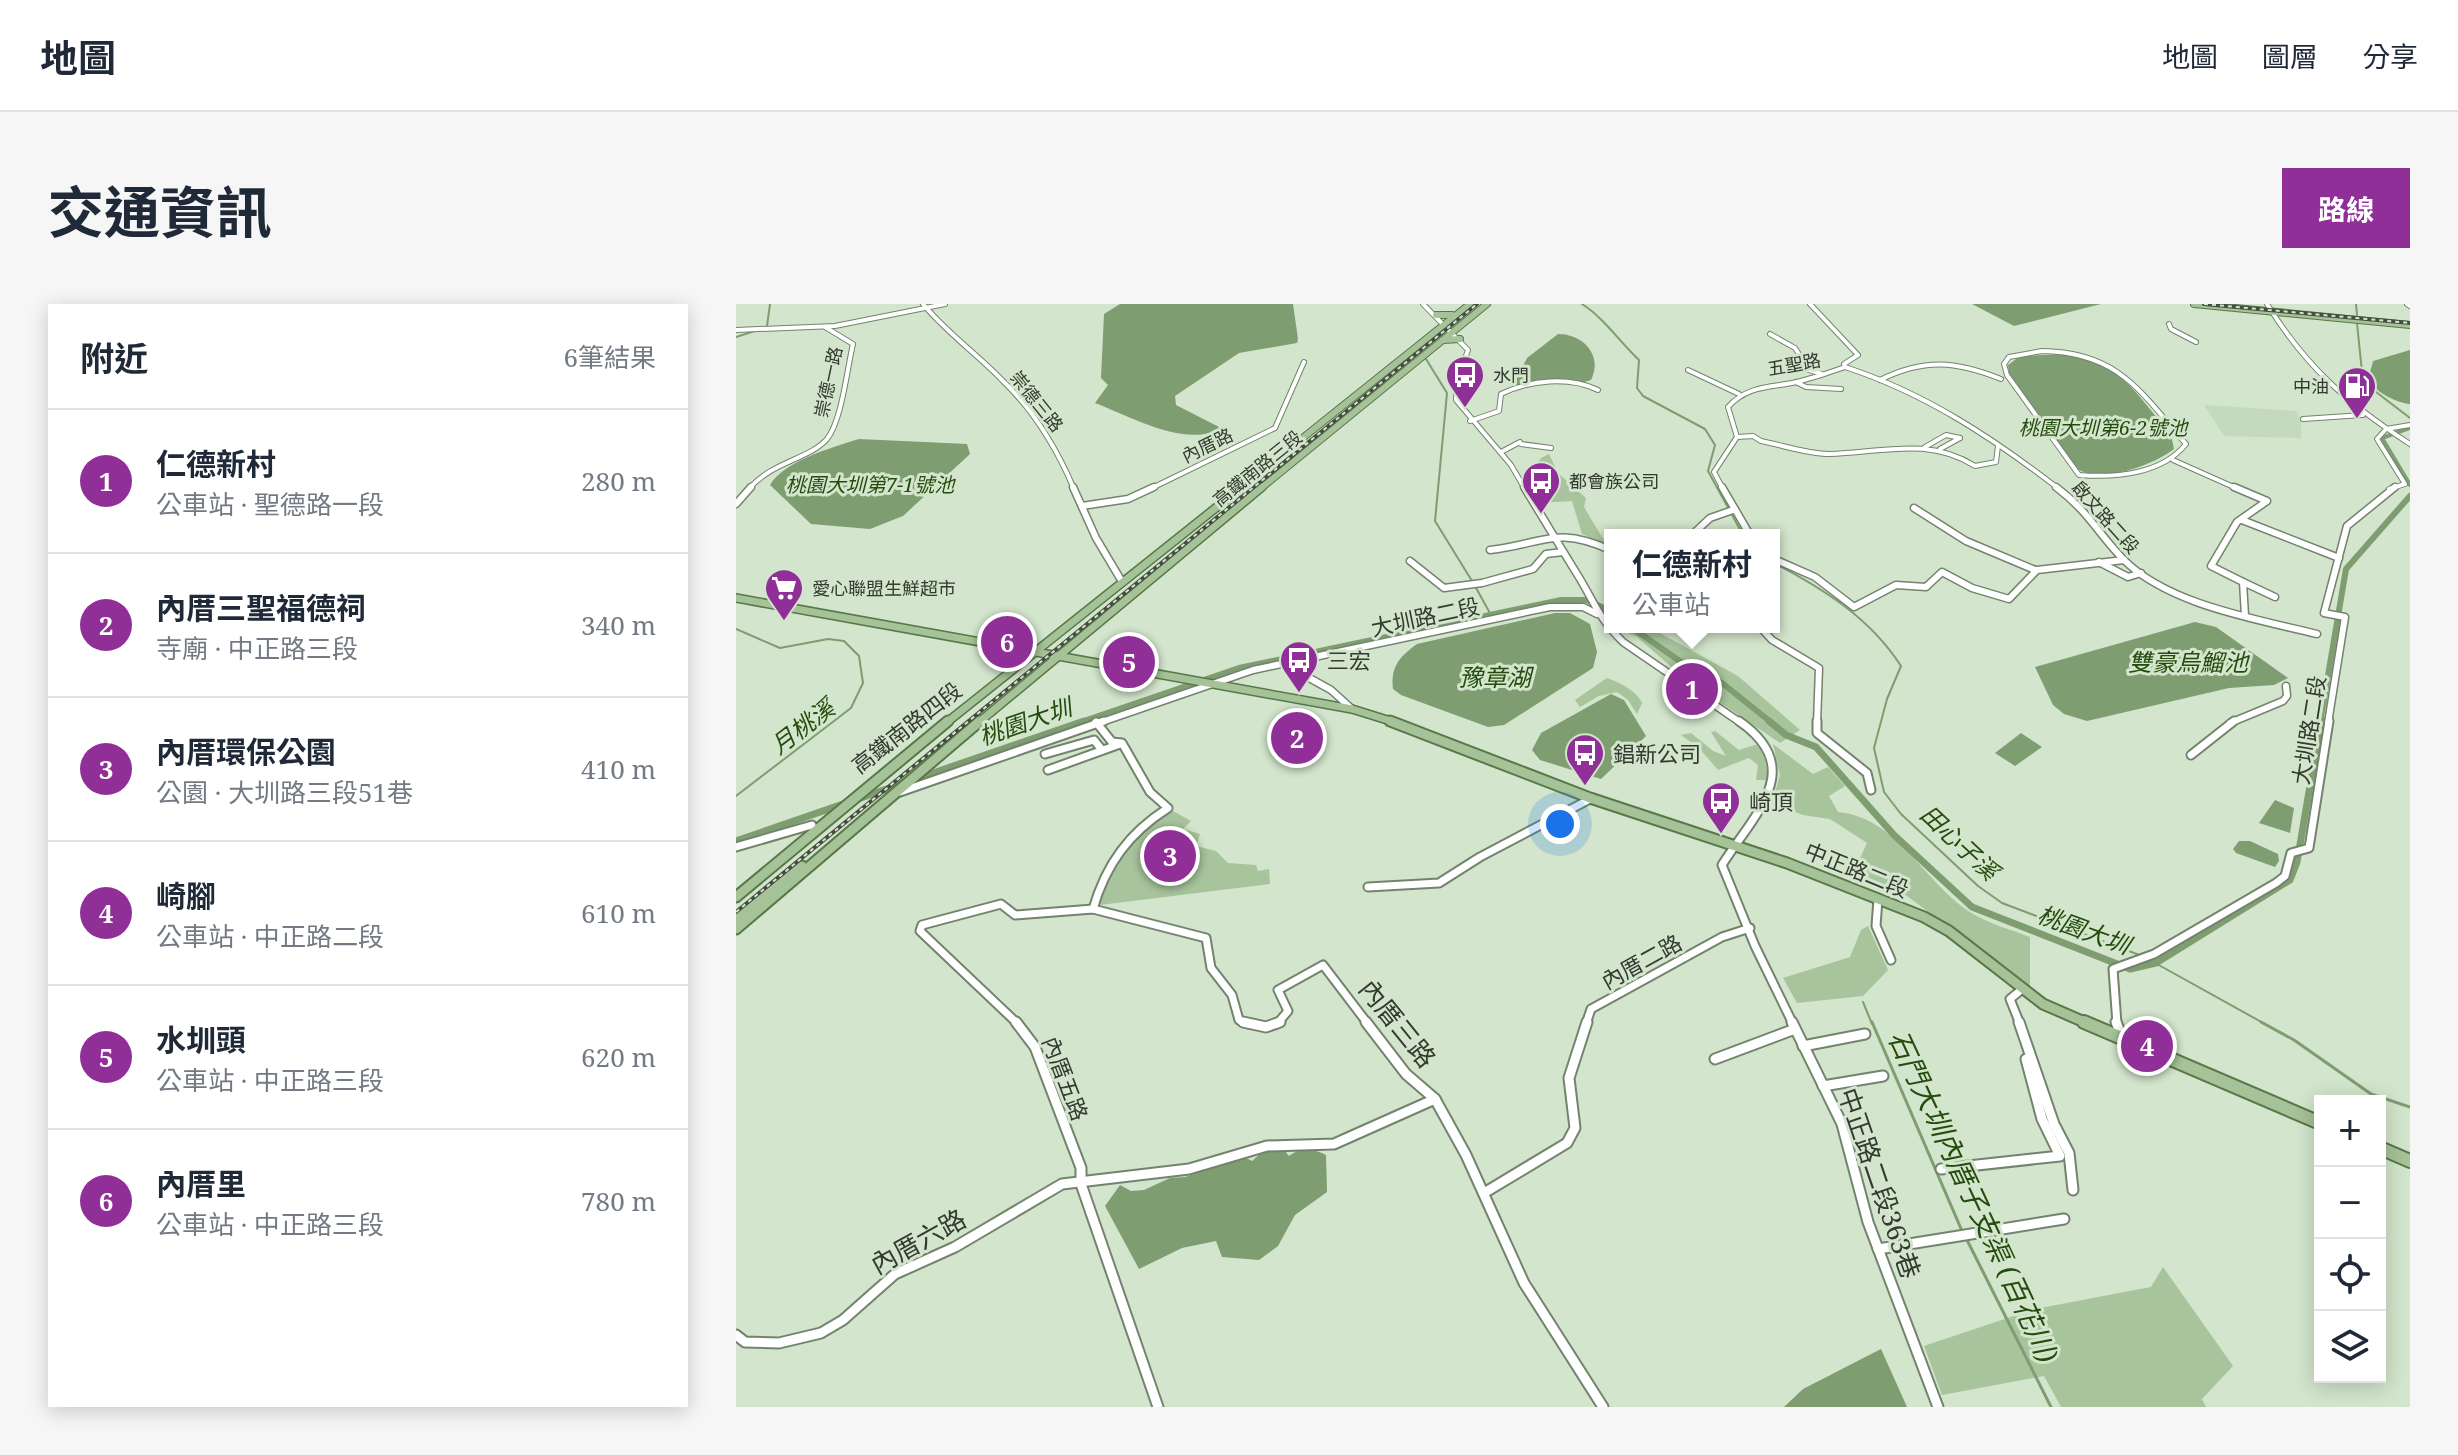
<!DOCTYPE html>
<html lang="zh-TW">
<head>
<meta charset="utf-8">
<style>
	:root { --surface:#fff; --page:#f6f6f7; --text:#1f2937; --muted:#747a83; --line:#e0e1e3; --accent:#902f97 }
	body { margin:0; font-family:"Noto Serif","Noto Sans TC",serif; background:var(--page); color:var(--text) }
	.controls { position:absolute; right:24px; bottom:24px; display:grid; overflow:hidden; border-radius:0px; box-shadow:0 4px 20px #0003 }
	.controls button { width:72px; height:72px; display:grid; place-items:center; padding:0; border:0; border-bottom:2px solid var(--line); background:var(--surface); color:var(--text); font:40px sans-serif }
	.you { position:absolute; left:824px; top:520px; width:28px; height:28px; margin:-20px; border:6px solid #fff; border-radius:50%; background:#1a73e8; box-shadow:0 0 0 12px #1a73e833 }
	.badge { display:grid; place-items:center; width:52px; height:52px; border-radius:50%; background:var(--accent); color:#fff; font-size:26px; font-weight:700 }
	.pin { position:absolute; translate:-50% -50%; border:4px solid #fff; box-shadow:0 2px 8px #0006 }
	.popup { position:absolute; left:868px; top:225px; width:176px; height:104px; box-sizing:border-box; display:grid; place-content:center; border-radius:0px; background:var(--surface); filter:drop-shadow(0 2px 6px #0005); font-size:26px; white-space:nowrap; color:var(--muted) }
	.popup b { font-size:30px; color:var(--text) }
	.popup::after { content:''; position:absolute; left:50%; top:100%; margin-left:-16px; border:16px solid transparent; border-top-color:var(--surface) }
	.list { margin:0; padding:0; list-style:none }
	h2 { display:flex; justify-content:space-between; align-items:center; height:104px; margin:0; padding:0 32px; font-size:34px }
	h2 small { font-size:26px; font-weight:400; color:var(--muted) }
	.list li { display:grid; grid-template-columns:52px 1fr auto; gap:24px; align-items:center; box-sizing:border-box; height:144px; padding:0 32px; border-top:2px solid var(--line) }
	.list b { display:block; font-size:30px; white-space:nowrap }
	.list p { margin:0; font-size:26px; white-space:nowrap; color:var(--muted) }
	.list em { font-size:26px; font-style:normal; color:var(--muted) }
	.icon { flex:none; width:44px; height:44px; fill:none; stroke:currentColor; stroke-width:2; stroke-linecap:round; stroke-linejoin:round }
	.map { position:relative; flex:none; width:1674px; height:1103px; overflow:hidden; border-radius:0px }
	header { display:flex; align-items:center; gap:48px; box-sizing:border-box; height:112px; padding:0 40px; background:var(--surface); border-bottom:2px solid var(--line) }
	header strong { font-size:38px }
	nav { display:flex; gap:44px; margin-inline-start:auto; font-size:28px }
	.intro { display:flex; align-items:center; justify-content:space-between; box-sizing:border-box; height:192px; padding:0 48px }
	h1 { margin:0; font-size:56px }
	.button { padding:20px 36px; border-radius:0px; background:var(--accent); color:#fff; font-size:28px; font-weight:700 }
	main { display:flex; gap:48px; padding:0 48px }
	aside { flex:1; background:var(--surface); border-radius:0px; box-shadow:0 4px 20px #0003 }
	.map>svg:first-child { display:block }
	.built { fill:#c4dabc }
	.green { fill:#a7c49c }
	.water { fill:#7e9d71 }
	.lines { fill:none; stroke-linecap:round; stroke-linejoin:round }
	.stream-far1 { stroke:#7e9d71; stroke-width:2 }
	.stream { stroke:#7e9d71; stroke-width:3 }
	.canal-far2 { stroke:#7e9d71; stroke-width:4 }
	.canal-far1 { stroke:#7e9d71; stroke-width:6 }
	.canal { stroke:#7e9d71; stroke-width:7 }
	.minor-far3-casing { stroke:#73836d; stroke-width:6 }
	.minor-far2-casing { stroke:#73836d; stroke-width:9 }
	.minor-far1-casing { stroke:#73836d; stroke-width:11 }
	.minor-casing { stroke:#73836d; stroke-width:13 }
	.major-far3-casing { stroke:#577847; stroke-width:8 }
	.major-far2-casing { stroke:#577847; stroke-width:10 }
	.major-far1-casing { stroke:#577847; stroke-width:13 }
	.major-casing { stroke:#577847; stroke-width:16 }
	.minor-far3 { stroke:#fff; stroke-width:4 }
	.minor-far2 { stroke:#fff; stroke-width:6 }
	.minor-far1 { stroke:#fff; stroke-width:7 }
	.minor { stroke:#fff; stroke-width:9 }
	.major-far3 { stroke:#a6c298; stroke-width:6 }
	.major-far2 { stroke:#a6c298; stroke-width:7 }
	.major-far1 { stroke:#a6c298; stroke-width:9 }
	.major { stroke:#a6c298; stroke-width:12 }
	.rail-casing { stroke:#454d41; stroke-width:4 }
	.rail { stroke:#d3e5cc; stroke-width:2; stroke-dasharray:4; stroke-linecap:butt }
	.labels { text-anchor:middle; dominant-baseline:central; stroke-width:6; stroke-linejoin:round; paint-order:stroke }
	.far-street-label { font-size:18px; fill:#333a30; stroke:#d3e5cc }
	.far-poi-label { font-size:18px; fill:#333a30; stroke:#d3e5cc; text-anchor:start }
	.far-water-label { font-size:20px; font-style:italic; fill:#244c0c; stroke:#d3e5cc }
	.street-label { font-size:22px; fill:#333a30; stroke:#d3e5cc }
	.poi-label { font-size:22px; fill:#333a30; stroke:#d3e5cc; text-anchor:start }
	.water-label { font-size:24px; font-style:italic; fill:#244c0c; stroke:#d3e5cc }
	.near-street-label { font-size:26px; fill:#333a30; stroke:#d3e5cc }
	.near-water-label { font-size:28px; font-style:italic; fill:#244c0c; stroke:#d3e5cc }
</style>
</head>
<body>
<header>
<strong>地圖</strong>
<nav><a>地圖</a><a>圖層</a><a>分享</a></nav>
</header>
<div class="intro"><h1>交通資訊</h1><a class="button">路線</a></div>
<main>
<aside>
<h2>附近<small>6筆結果</small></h2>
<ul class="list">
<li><span class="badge">1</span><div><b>仁德新村</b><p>公車站 · 聖德路一段</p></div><em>280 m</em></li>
<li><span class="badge">2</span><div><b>內厝三聖福德祠</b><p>寺廟 · 中正路三段</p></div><em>340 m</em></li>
<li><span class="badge">3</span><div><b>內厝環保公園</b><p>公園 · 大圳路三段51巷</p></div><em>410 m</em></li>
<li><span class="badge">4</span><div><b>崎腳</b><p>公車站 · 中正路二段</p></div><em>610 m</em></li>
<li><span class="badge">5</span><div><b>水圳頭</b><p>公車站 · 中正路三段</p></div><em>620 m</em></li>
<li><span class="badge">6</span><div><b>內厝里</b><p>公車站 · 中正路三段</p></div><em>780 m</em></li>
</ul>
</aside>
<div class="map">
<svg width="1674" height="1103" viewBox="0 0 1674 1103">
	<rect width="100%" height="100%" fill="#d3e5cc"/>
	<path class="built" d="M1468 101 1560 107 1565 116V134L1488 132Z"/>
	<g class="green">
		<path d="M813 150 822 169 850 194 848 203 870 240 846 230 836 197 803 199 792 176 805 154Z"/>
		<path d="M879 323H913L1002 372 1064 426 1044 439 949 375 901 333Z"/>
		<path d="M871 374C883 378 901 387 906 399L901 410 892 396 881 388 863 392 844 403 839 396Z"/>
		<path d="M979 427 1003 446 1022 440 1028 448 1032 476H1020L1022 461 1013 454 982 466 963 444 945 431 955 429 977 447 990 452 975 428Z"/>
		<path d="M1037 440 1077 470 1092 463 1109 482 1093 492 1102 508C1163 514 1188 580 1237 610 1254 620 1276 626 1294 633V684L1171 592 1117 570 1131 539 1094 515 1067 511 1036 499 1044 471Z"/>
		<path d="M437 507 455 517 447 525 464 530 460 542 480 547 492 559 520 561 522 567 533 565 534 580 364 601C374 556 398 530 437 507Z"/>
		<path d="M1132 622 1152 666 1127 692 1061 699 1047 674 1114 653 1125 626Z"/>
		<path d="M1427 963 1497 1062 1466 1095 1470 1103H1325L1308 1072 1206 1091 1188 1042 1299 1005 1415 983Z"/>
	</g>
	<g class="water">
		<path d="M384 0H557L562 35 561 39 503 49 439 92 440 101 485 124C450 145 394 112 359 99L372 81 365 74 368 10Z"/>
		<path d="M1236 0H1365L1278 22Z"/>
		<path d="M822 30C848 30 867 52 855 76L845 79 816 75 776 84 791 54Z"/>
		<path d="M1674 46V100C1662 99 1640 89 1634 77 1632 71 1636 63 1637 57Z"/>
		<path d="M1334 50C1383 56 1405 96 1435 131L1438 145C1416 162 1360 182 1337 162L1273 69 1272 61 1284 52Z"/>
		<path d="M123 135 231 140 234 150 167 212 134 225 75 220 34 181C48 157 97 143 123 135Z"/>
		<path d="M819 309H834L854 320 861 348 857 364 768 421 752 423 665 391 657 385C654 363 664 352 681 340Z"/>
		<path d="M1459 318 1480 323 1552 374 1538 381 1493 384 1351 417 1328 410 1317 401 1299 363Z"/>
		<path d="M875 390 888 396 910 432 865 475 804 456 796 446 805 429Z"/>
		<path d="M1285 429 1306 443 1279 462 1259 449Z"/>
		<path d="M1539 496 1558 504 1554 529 1523 519Z"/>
		<path d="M1503 537H1514L1542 550 1543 557 1539 563 1500 549 1497 545Z"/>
		<path d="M544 841 553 852C565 843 577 844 590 851L591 888 559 911 542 942 523 956 486 953 480 937 446 944 403 965 369 902 384 881 395 887 408 886 434 874 449 873 508 853 516 857 526 848Z"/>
		<path d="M1145 1045 1171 1103H1048L1067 1085Z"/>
	</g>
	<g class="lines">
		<g class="stream-far1">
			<path d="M846 0C868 14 883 37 903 56L901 84 907 92 969 125 979 141 972 167 1007 231"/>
			<path d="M1620 0 1621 11"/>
			<path d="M1621 19 1627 78 1674 114"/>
			<path d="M31 22 34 0"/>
			<path d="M0 33 22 26"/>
			<path d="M690 55 711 89 699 217 736 277"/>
			<path d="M1038 259C1088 285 1134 314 1165 362L1151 395 1138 444 1148 488 1165 510 1242 582 1266 599 1406 652"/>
			<path d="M739 282 755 311"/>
			<path d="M0 325 44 344 92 335 108 337 123 352 127 379 115 404 0 492"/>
			<path d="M1412 655 1529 720"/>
			<path d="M1127 698 1136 720"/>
		</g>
		<g class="stream">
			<path d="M1136 718 1226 927"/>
			<path d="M1525 718 1558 736 1635 790 1674 803"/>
			<path d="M1231 936 1315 1103"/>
		</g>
		<path class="canal-far2" d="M1674 124 1646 134 1674 181"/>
		<g class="canal-far1">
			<path d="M895 323 945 358 986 379 1036 419"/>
			<path d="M342 419 503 364 825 296H851L874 307"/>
			<path d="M1584 419 1610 265 1674 192"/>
		</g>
		<g class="canal">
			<path d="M1033 417 1050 431 1080 443 1158 531 1236 603 1394 665 1420 659 1554 576 1561 558 1585 417"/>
			<path d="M0 537 348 417"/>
		</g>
		<defs>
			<g id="minor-far3">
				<path d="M187 0C211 29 241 50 267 77 298 107 321 145 338 185"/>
				<path d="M687 0 732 46 721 77 720 96 775 161 789 185"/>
				<path d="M1074 0 1122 51 1108 60 1109 63"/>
				<path d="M1531 0C1570 63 1612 100 1674 140"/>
				<path d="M1671 0 1674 2"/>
				<path d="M1433 20 1435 25 1460 38"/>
				<path d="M0 26 99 22 209 0"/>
				<path d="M1034 30 1059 44 1073 66 1086 70"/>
				<path d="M1306 47C1382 48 1404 87 1450 140 1426 170 1380 174 1343 171L1271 71 1268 60 1273 53Z"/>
				<path d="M1109 63C1189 89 1257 134 1323 185"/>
				<path d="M952 66 1003 90"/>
				<path d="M1144 76C1188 54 1220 57 1265 75"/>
				<path d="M1060 78 1070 83 1105 85"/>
				<path d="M1567 115 1627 111"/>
				<path d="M734 117 763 107 765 90C794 76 833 72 862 86"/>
				<path d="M1001 133 1017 132 1025 137C1046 141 1071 150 1093 150 1145 149 1191 132 1239 162L1260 158 1262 142"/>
				<path d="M785 140 815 144"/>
				<path d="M1189 143 1210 131 1224 134"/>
				<path d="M1204 145 1224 134"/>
				<path d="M765 148 784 138"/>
				<path d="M1437 156 1502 185"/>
				<path d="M13 185C35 158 74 155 91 135 106 116 111 65 117 40L89 23"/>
				<path d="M414 185 539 124 568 58"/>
				<path d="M987 185 978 168 1001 133 992 103C1012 81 1034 84 1061 78 1077 74 1093 69 1109 63"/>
				<path d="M1653 185 1669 180 1641 135 1650 125 1674 121"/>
			</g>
			<g id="minor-far2">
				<path d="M337 183 360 234 385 276"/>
				<path d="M788 183C806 212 823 241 841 270 859 299 861 312 887 338L1005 419"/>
				<path d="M986 183 1014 231"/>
				<path d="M1320 183C1352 207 1361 228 1387 255 1432 301 1521 315 1581 330"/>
				<path d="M1498 183 1531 197 1501 218 1475 262 1507 278 1509 312"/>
				<path d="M0 200 15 183"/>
				<path d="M346 202 392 195 418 183"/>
				<path d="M1178 204 1230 237 1299 266"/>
				<path d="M1506 216 1603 254"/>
				<path d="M956 231 974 214 997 206"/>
				<path d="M754 246C807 240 820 221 874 246"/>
				<path d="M1038 255 1079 273 1118 303 1160 281 1190 283 1206 268 1236 284 1273 295 1301 266 1388 256"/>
				<path d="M674 257 708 284 746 279 797 265 810 250 827 248"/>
				<path d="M1363 258 1392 273 1405 269"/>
				<path d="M1507 278 1539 293"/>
				<path d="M1024 323 1036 336 1083 364 1081 419"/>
				<path d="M548 360 595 386 616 405"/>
				<path d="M363 419 517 366 814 303H847L861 310"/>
				<path d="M1494 419 1547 397 1551 392 1550 382"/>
				<path d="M1592 419 1609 313 1588 309 1611 222 1659 183"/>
			</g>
			<g id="minor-far1">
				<path d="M1003 417C1071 464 1019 509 986 561L1019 642 1057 720"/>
				<path d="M1081 417V429L1131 469 1135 486"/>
				<path d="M309 450 358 436 366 446"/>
				<path d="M1455 451 1498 417"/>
				<path d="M312 466 384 440"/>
				<path d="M164 488 368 417"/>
				<path d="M0 543 76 521"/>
				<path d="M632 583 703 579 744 553 856 494"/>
				<path d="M1142 595 1140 622 1155 656"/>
				<path d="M357 605C370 560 393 529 432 504L414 488 386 439 376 438 360 418"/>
				<path d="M282 720 184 627 186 621 265 600 279 611 357 605 470 634 475 664 496 691 503 716 512 720"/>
				<path d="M541 720 552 707 542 686 587 661 632 720"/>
				<path d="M850 720 855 705 986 633 1014 624"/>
				<path d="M1284 720 1274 695 1285 686"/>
				<path d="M1381 720 1377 665 1418 650 1540 579 1549 572 1555 549 1573 544 1593 417"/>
			</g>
			<g id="minor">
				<path d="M280 718 299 743 345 864V880L422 1103"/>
				<path d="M507 718 530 723 544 718"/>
				<path d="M630 718 670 770 699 795 730 851 788 979 867 1103"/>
				<path d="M1056 718 1106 820 1132 918 1202 1103"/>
				<path d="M1283 718 1318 820 1333 849 1337 886"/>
				<path d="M1380 718 1386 733"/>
				<path d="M1067 742 1129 730"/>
				<path d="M979 755 1059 725"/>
				<path d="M1087 782 1147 772"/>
				<path d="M1205 865 1324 852 1306 815 1290 755"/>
				<path d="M748 889 831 839 839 824 833 774 851 718"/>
				<path d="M1142 945 1328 915"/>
				<path d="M0 1031 9 1038 43 1039 85 1029 107 1016 159 970 219 943 326 880 453 865 531 842 598 840 699 795"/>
			</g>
			<g id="major-far3">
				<path d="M1458 0 1674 21"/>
				<path d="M700 11H716"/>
				<path d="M707 36 724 35"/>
				<path d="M503 185 734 0"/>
				<path d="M524 185 751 0"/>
			</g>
			<g id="major-far2">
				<path d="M0 294 616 405 661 419"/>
				<path d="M210 419 506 183"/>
				<path d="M242 419 526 183"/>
			</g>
			<g id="major-far1">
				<path d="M654 417 854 494 1051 559 1188 613 1213 627 1307 700 1353 720"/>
				<path d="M0 593 212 417"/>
				<path d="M0 615 66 562"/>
				<path d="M0 625 244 417"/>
			</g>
			<g id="major">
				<path d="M1348 718 1584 819"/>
				<path d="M1644 844 1674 857"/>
			</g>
		</defs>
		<use href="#minor-far3" class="minor-far3-casing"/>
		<use href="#minor-far2" class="minor-far2-casing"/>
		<use href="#minor-far1" class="minor-far1-casing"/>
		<use href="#minor" class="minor-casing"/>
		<use href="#major-far3" class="major-far3-casing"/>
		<use href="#major-far2" class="major-far2-casing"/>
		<use href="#major-far1" class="major-far1-casing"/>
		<use href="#major" class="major-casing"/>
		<use href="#minor-far3" class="minor-far3"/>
		<use href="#minor-far2" class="minor-far2"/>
		<use href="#minor-far1" class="minor-far1"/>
		<use href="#minor" class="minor"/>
		<use href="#major-far3" class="major-far3"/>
		<use href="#major-far2" class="major-far2"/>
		<use href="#major-far1" class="major-far1"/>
		<use href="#major" class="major"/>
		<defs>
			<g id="rail">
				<path d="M1468 0 1674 19"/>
				<path d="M0 608 741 0"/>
			</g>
		</defs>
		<use href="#rail" class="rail-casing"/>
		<use href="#rail" class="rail"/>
	</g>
	<defs>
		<symbol id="bus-pin" viewBox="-11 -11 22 30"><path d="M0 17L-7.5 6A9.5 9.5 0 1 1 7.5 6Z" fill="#902f97" stroke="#d3e5cc"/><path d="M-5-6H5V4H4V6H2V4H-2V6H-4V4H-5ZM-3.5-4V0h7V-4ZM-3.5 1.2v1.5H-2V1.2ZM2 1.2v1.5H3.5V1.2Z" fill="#fff"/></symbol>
		<symbol id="fuel-pin" viewBox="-11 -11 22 30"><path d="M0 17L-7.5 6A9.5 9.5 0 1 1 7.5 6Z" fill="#902f97" stroke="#d3e5cc"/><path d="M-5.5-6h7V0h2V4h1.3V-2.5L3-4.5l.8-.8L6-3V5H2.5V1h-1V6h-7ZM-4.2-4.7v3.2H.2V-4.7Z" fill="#fff"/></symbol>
		<symbol id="supermarket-pin" viewBox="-11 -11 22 30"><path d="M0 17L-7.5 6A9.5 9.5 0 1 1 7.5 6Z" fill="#902f97" stroke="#d3e5cc"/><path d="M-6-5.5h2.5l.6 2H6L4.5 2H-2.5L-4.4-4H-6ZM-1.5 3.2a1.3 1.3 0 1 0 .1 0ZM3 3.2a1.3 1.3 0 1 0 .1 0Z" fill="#fff"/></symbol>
	</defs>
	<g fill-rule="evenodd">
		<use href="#bus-pin" x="707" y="49" width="44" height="60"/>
		<use href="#fuel-pin" x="1599" y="60" width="44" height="60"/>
		<use href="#bus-pin" x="783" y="155" width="44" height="60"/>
		<use href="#supermarket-pin" x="26" y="262" width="44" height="60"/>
		<use href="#bus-pin" x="541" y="334" width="44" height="60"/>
		<use href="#bus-pin" x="827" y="427" width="44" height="60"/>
		<use href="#bus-pin" x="963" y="475" width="44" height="60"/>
	</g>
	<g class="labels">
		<g class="far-street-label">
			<text transform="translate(1058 60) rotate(-10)">五聖路</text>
			<text transform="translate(92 78) rotate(-78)">崇德一路</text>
			<text transform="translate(301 97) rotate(51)">崇德三路</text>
			<text transform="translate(471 141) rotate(-26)">內厝路</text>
			<text transform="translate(521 164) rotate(-39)">高鐵南路三段</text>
			<text transform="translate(1370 213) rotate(48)">啟文路二段</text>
		</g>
		<g class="far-poi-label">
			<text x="757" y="71">水門</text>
			<text x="1593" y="82" text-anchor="end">中油</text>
			<text x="833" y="177">都會族公司</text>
			<text x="76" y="284">愛心聯盟生鮮超市</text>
		</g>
		<g class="far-water-label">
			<text x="1367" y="123">桃園大圳第6-2號池</text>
			<text x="134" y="180">桃園大圳第7-1號池</text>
		</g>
		<g class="street-label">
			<text transform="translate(689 312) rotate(-12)">大圳路二段</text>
			<text transform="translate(170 423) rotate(-38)">高鐵南路四段</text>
			<text transform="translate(1572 426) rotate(-81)">大圳路二段</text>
			<text transform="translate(1121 565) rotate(22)">中正路二段</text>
			<text transform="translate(905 657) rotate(-29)">內厝二路</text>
			<text transform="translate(330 774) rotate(69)">內厝五路</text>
		</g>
		<g class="poi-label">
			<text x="591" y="356">三宏</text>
			<text x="877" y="449">錩新公司</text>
			<text x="1013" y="497">崎頂</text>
		</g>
		<g class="water-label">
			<text x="1452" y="357">雙豪烏鰡池</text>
			<text x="759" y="372">豫章湖</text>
			<text transform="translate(289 417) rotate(-19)">桃園大圳</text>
			<text transform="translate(66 422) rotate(-37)">月桃溪</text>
			<text transform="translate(1224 538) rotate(43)">田心子溪</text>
			<text transform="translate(1348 625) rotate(20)">桃園大圳</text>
		</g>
		<g class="near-street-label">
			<text transform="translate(662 719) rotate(51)">內厝三路</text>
			<text transform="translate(1144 879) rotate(71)">中正路二段363巷</text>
			<text transform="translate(182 937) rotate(-29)">內厝六路</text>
		</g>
		<g class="near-water-label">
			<text transform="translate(1238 892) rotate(65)">石門大圳內厝子支渠 (百花川)</text>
		</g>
	</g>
</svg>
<div class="controls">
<button>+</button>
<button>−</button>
<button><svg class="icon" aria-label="locate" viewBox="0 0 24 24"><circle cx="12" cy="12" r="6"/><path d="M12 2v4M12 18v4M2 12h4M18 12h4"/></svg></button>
<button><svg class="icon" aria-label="layers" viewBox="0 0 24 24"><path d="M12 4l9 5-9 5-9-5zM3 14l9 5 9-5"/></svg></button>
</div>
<div class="you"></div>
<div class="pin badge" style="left:956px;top:385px">1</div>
<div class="popup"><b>仁德新村</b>公車站</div>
<div class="pin badge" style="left:561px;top:434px">2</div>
<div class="pin badge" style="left:434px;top:552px">3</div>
<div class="pin badge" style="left:1411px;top:742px">4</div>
<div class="pin badge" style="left:393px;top:358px">5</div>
<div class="pin badge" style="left:271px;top:338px">6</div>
</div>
</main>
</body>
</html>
